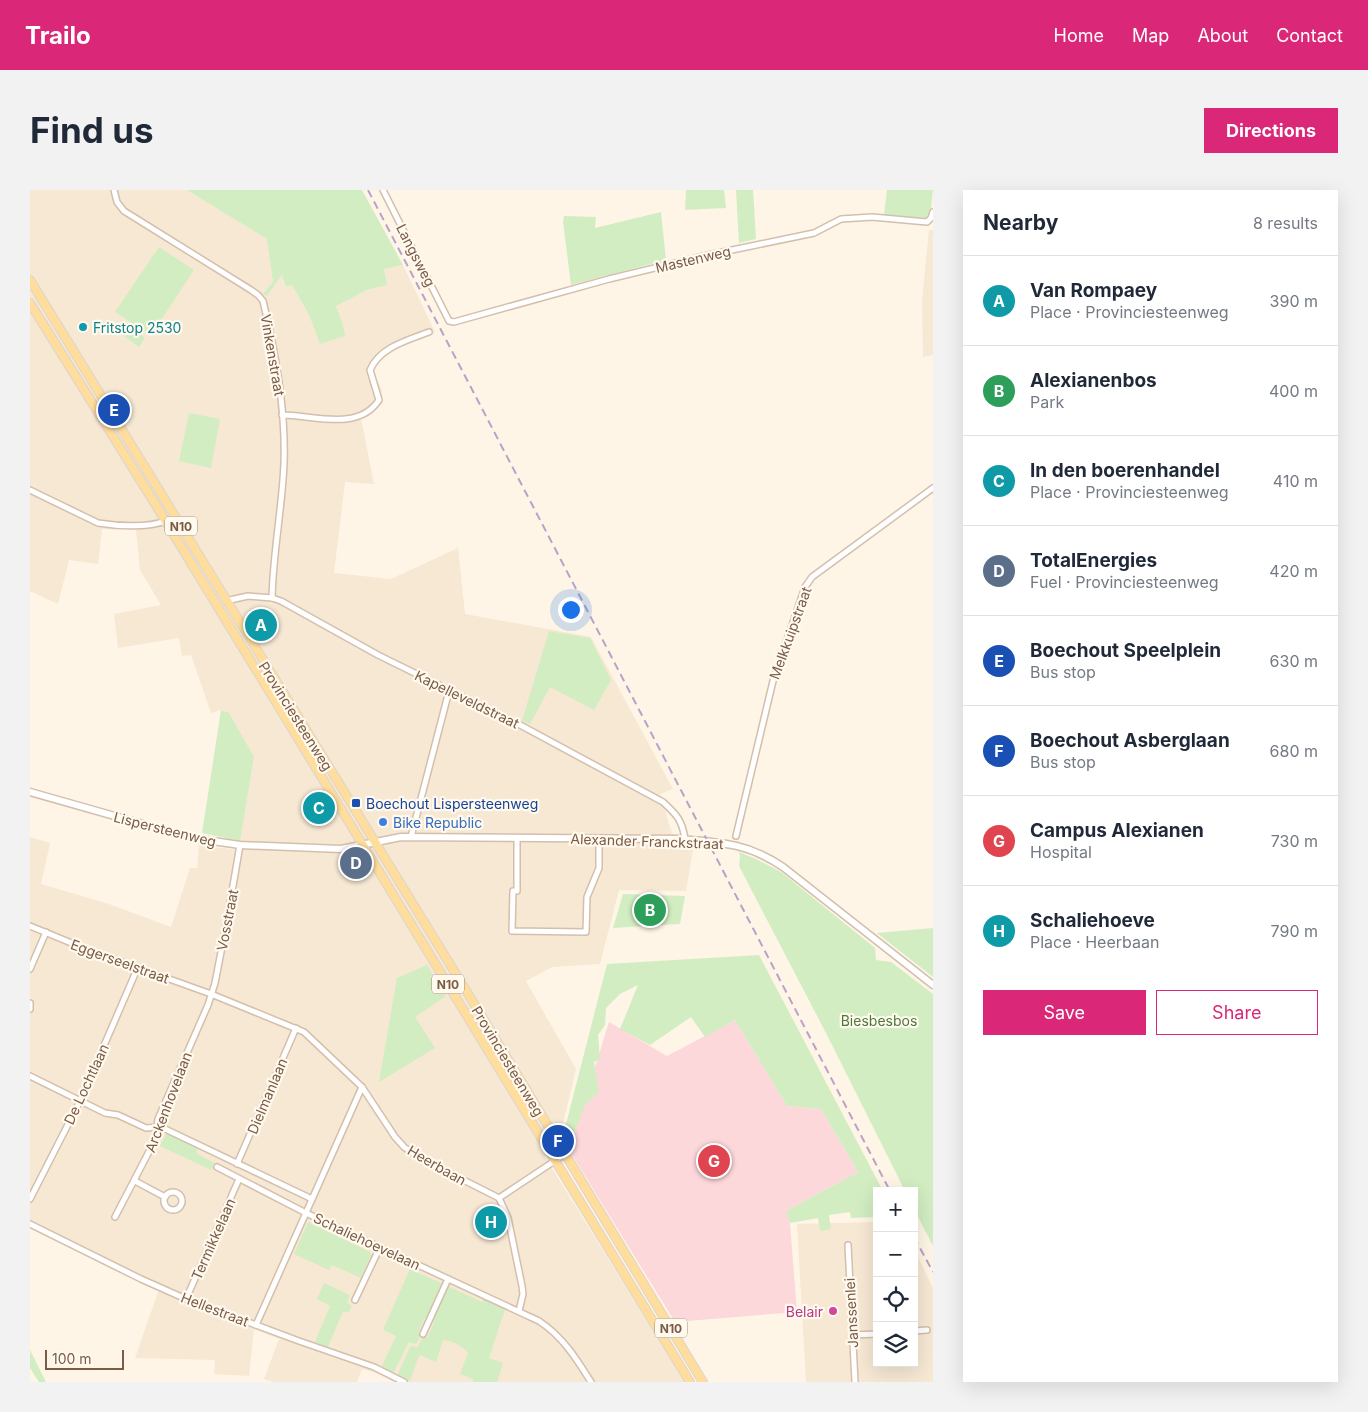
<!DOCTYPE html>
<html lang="en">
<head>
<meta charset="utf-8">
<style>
	:root { --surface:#fff; --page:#f2f2f3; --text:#1f2937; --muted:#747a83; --line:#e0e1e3; --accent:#db2777 }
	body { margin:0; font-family:Inter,sans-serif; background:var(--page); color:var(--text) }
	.controls { position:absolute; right:15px; bottom:15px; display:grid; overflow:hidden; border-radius:0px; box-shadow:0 5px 20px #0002 }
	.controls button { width:45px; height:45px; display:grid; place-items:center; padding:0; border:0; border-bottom:1px solid var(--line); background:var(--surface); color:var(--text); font:25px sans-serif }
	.scale { position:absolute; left:15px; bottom:12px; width:79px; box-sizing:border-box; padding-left:5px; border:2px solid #7a5b48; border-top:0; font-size:14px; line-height:18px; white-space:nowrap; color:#7a5b48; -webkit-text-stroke:4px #fff9ee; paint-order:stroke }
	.you { position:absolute; left:540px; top:419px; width:18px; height:18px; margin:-12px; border:4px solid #fff; border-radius:50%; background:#1a73e8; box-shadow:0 0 0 8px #1a73e833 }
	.badge { display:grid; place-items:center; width:32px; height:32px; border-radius:50%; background:var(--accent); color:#fff; font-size:16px; font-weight:700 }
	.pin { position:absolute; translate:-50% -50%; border:2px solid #fff; box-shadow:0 1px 5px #0006 }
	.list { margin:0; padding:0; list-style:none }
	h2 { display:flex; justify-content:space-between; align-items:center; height:65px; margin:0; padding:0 20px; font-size:21px }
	h2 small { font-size:16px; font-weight:400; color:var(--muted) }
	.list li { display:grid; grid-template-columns:32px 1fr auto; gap:15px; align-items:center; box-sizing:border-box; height:90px; padding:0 20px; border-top:1px solid var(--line) }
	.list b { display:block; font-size:19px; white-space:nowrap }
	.list p { margin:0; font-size:16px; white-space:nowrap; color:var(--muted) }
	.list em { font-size:16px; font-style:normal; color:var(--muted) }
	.actions { display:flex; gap:10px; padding:15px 20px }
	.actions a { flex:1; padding:11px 0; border:1px solid var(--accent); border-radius:0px; text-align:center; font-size:18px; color:var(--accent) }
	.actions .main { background:var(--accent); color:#fff }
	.icon { flex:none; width:28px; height:28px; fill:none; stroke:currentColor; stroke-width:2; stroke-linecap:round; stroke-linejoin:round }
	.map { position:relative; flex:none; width:903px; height:1192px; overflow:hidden; border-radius:0px }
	header { display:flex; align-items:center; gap:30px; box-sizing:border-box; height:70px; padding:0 25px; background:var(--accent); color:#fff }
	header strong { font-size:24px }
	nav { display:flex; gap:28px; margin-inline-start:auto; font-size:18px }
	.intro { display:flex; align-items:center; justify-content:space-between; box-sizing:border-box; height:120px; padding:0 30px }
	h1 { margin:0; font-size:35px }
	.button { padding:12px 22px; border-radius:0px; background:var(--accent); color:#fff; font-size:18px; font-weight:700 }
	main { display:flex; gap:30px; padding:0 30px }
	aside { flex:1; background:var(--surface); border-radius:0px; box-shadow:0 5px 20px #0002 }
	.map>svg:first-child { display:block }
	.residential { fill:#f6e8d3 }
	.medical { fill:#fdd8db }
	.green { fill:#d2edc2 }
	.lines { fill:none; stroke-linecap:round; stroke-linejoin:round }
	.minor-casing { stroke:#d4bfad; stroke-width:8 }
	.tertiary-casing { stroke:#d4bfad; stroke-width:9 }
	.primary-casing { stroke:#dcd4cf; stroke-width:10 }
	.minor { stroke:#fff; stroke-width:5 }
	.tertiary { stroke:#fff; stroke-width:6 }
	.primary { stroke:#ffdd9c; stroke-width:8 }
	.rail { stroke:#b9a2c9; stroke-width:2; stroke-dasharray:8 5; stroke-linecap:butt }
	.culture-dot { fill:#0f9aa8; stroke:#fff9ee; stroke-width:2 }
	.transit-dot { fill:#1a4fb4; stroke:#fff9ee; stroke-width:2 }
	.shop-dot { fill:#3f7fe0; stroke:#fff9ee; stroke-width:2 }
	.hotel-dot { fill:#d1479c; stroke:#fff9ee; stroke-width:2 }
	.labels { text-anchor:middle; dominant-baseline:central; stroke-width:4.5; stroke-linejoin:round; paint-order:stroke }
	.shield { fill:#fff9ee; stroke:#a28a7a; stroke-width:1 }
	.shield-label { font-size:12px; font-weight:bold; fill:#7a5b48 }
	.street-label { font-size:14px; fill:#7a5b48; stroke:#fff9ee }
	.culture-label { font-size:14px; fill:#0d838f; stroke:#fff9ee; text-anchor:start }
	.transit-label { font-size:14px; fill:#164399; stroke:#fff9ee; text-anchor:start }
	.shop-label { font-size:14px; fill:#366cbe; stroke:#fff9ee; text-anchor:start }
	.park-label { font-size:14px; fill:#4c7a3c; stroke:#fff9ee }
	.hotel-label { font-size:14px; fill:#b23c85; stroke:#fff9ee; text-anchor:end }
</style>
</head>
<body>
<header>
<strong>Trailo</strong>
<nav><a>Home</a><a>Map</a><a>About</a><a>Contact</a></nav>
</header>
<div class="intro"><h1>Find us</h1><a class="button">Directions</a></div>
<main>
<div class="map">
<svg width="903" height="1192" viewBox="0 0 903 1192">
	<rect width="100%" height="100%" fill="#fef5e6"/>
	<g class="residential">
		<path d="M0 0H157L238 49 243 92 237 106 252 85 256 97 262 95 279 125 290 153 313 135 306 116 337 100 357 95 354 79 373 75 405 142 363 160 353 167 344 177V182L352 201 350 208 353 204 348 216 344 221 331 228 344 294 315 292 304 383 361 389 428 358 435 424 561 447 643 599 630 604 642 643 663 659 656 701 589 700 570 774 522 777 496 791 546 879 531 942 515 967 655 1192H364L346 1183 332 1179 327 1192H243L234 1189 249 1149 224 1139 219 1186 184 1184 185 1170 105 1168 129 1099 77 1076 0 1036V647L20 653 11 694 79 714 141 737 160 678H167L169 655 208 660 224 567 191 520 181 523 161 465 152 466 149 448 88 458 84 424 131 415 110 380 106 340 72 339 68 374 39 370 28 414 0 401Z"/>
		<path d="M899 40H903V165L893 167 892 111Z"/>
		<path d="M847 1032V1173H884V1059L903 1098V1192H776L767 1034Z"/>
	</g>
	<path class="medical" d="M705 830 757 916 791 919 828 982 756 1021 760 1033 767 1122 645 1132 539 960 579 832 637 866Z"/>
	<g class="green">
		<path d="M157 0H332L373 75 354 79 357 95 337 100 306 116 313 135 315 146 290 154 279 125 262 95 256 97 252 85 237 106 233 104 243 92 237 49Z"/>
		<path d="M656 0H694L696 18 655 20Z"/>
		<path d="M706 0H723L726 49 709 53Z"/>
		<path d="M857 0H903L901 19 896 28 854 25Z"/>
		<path d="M631 22 636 70 541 95 533 32 534 26 566 27 565 38Z"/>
		<path d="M129 57 164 80 121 145 85 122Z"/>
		<path d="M93 131 115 148 109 157 86 140Z"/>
		<path d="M159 223 190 229 181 278 149 271Z"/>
		<path d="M519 441 560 448 581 490 564 520 520 497 500 534 492 531Z"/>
		<path d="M191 520 199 523 224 567 210 651 172 643Z"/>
		<path d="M709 662 726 669 751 682 845 758 846 770 861 772 903 804V1056L884 1019V1001H875L796 843 709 676 710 667Z"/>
		<path d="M593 704 655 706 650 734 583 738Z"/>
		<path d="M903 738V787L847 743Z"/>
		<path d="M729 765 853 1001H847V1027L821 1028 820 1022 799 1025 801 1039 790 1041 788 1028 760 1033 756 1021 828 982 791 919 757 916 705 830 675 847 661 827 620 855 590 839 608 795 590 804 576 818 575 835 568 845 570 869 564 872 569 902 555 915 539 956 533 946 577 774Z"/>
		<path d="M397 775 416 806 385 827 405 858 349 892 367 788Z"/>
		<path d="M137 943 168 958 166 963 184 973 181 980 130 956Z"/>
		<path d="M278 1032 340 1062 341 1065 331 1088 302 1075 299 1080 264 1064Z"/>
		<path d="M380 1079 413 1094 398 1127 394 1129 388 1143 391 1145 387 1153 384 1154 379 1152 363 1184 351 1178 366 1146 353 1140Z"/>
		<path d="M294 1093 320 1105 317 1113 322 1116 318 1123 313 1121 298 1157 285 1152 300 1116 287 1109Z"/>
		<path d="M418 1096 452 1112 454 1109 475 1119 459 1168 473 1173 467 1192H443V1189L430 1184 438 1163C432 1155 422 1151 413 1150L406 1172 390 1165 388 1168 380 1191 367 1186 380 1157 383 1156 387 1158 393 1146 397 1148 404 1133 402 1129Z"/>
		<path d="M0 1160 16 1192H9L0 1178Z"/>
	</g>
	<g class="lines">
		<defs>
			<g id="minor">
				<path d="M84 0 87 12 94 21 221 100 228 105 233 111C246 164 256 221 254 274 252 319 243 363 242 408"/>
				<path d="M353 0 419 131 424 132 579 89 678 65 784 43 811 29 842 27 897 32 901 28 903 22"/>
				<path d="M252 225C284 225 328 242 349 210L340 180C350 157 378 150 399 142"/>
				<path d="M0 300 68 333C86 336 119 338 135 331"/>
				<path d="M197 412 200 410 218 406 242 408 251 411 348 465 492 536 633 612C647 625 652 630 655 649"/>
				<path d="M706 646 743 491 775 397 782 387 903 298"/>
				<path d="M381 647 419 501"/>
				<path d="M487 648V701H483L482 741 556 742 557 707 569 678V648"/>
				<path d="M0 736 56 759 181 804 274 842 332 897 365 947 374 957 388 967 469 1008 478 1028 492 1096 493 1104 489 1121"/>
				<path d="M0 779 16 742"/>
				<path d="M0 813V819"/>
				<path d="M0 886 75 923 88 925 116 938 131 937 282 1009"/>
				<path d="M207 974 266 838"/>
				<path d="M187 977 276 1023 509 1131C533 1147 546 1168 561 1192"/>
				<path d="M105 991 135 1007"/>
				<circle cx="143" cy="1011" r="9"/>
				<path d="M469 1008 535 964"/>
				<path d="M0 1009 50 911 108 777"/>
				<path d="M85 1027 125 950 128 929 178 815 185 793 197 731 210 655"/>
				<path d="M0 1034 111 1089 156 1109 269 1151 344 1177 374 1192"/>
				<path d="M818 1055 825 1192"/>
				<path d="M156 1109 209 989"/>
				<path d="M325 1110 350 1057"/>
				<path d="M226 1135 332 897"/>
				<path d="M884 1141 897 1140"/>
				<path d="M393 1144 418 1089"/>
				<path d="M822 1145 847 1144"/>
			</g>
			<path id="tertiary" d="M0 602 162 648 210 655 311 659 371 647 649 649C689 652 718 653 753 677L903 795"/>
			<g id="primary">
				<path d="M0 90 437 802 673 1192"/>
				<path d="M0 113 127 317 660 1192"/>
			</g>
		</defs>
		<use href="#minor" class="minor-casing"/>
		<use href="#tertiary" class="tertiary-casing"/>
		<use href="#primary" class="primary-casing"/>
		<use href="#minor" class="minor"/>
		<use href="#tertiary" class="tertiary"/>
		<use href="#primary" class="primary"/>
		<g class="rail">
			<path d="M338 0 860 1001"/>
			<path d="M884 1047 903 1082"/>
		</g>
	</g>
	<circle class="culture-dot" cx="53" cy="137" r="5"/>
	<rect class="transit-dot" x="321" y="608" width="10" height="10" rx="2.5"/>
	<circle class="shop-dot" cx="353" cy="632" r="5"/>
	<circle class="hotel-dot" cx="803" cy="1121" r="5"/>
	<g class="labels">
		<g class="shield">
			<rect x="135" y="326.5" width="32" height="19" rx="4"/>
			<rect x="402" y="784.5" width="32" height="19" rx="4"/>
			<rect x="625" y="1128.5" width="32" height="19" rx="4"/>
		</g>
		<g class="shield-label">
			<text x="151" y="336">N10</text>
			<text x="418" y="794">N10</text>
			<text x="641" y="1138">N10</text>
		</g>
		<g class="street-label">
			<text transform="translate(386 65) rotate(63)">Langsweg</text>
			<text transform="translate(663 69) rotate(-13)">Mastenweg</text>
			<text transform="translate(243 165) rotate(80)">Vinkenstraat</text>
			<text transform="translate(760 443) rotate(-70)">Melkkuipstraat</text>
			<text transform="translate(437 509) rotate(26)">Kapelleveldstraat</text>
			<text transform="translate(266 526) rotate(58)">Provinciesteenweg</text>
			<text transform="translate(135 639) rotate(14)">Lispersteenweg</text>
			<text transform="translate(617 651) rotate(2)">Alexander Franckstraat</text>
			<text transform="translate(197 730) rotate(-79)">Vosstraat</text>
			<text transform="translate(90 771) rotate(20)">Eggerseelstraat</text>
			<text transform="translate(478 871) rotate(59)">Provinciesteenweg</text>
			<text transform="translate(56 894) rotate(-65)">De Lochtlaan</text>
			<text transform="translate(237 906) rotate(-67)">Dielmanlaan</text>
			<text transform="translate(138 912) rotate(-69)">Arckenhovelaan</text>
			<text transform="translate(407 975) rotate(30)">Heerbaan</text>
			<text transform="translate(183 1049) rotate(-66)">Termikkelaan</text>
			<text transform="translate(337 1051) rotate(25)">Schaliehoevelaan</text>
			<text transform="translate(185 1119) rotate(21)">Hellestraat</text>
			<text transform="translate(821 1123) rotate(-93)">Janssenlei</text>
		</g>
		<g class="culture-label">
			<text x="63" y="137">Fritstop 2530</text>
		</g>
		<g class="transit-label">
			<text x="336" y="613">Boechout Lispersteenweg</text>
		</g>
		<g class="shop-label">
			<text x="363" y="632">Bike Republic</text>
		</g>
		<g class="park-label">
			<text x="849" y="830">Biesbesbos</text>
		</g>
		<g class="hotel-label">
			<text x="793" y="1121">Belair</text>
		</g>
	</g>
</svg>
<div class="controls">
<button>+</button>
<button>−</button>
<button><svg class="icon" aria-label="locate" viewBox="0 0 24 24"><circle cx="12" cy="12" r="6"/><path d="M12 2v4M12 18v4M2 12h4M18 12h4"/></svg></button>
<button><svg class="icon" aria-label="layers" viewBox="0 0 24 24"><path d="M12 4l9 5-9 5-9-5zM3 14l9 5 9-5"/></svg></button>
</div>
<div class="scale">100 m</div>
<div class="you"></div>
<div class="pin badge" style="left:231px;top:435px;background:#0f9aa8">A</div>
<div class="pin badge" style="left:620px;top:720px;background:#2e9e5b">B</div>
<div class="pin badge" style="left:289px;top:618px;background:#0f9aa8">C</div>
<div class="pin badge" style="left:326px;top:673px;background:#5c6f8a">D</div>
<div class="pin badge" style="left:84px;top:220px;background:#1a4fb4">E</div>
<div class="pin badge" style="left:528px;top:951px;background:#1a4fb4">F</div>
<div class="pin badge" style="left:684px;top:971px;background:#e0444e">G</div>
<div class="pin badge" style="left:461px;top:1032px;background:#0f9aa8">H</div>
</div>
<aside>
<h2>Nearby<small>8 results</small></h2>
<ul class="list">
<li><span class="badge" style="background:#0f9aa8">A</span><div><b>Van Rompaey</b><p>Place · Provinciesteenweg</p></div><em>390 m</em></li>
<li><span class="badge" style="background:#2e9e5b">B</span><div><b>Alexianenbos</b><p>Park</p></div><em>400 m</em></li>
<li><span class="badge" style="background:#0f9aa8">C</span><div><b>In den boerenhandel</b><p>Place · Provinciesteenweg</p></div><em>410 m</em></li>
<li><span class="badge" style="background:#5c6f8a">D</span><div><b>TotalEnergies</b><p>Fuel · Provinciesteenweg</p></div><em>420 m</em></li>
<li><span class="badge" style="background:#1a4fb4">E</span><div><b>Boechout Speelplein</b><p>Bus stop</p></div><em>630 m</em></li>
<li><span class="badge" style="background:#1a4fb4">F</span><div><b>Boechout Asberglaan</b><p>Bus stop</p></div><em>680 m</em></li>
<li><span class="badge" style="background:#e0444e">G</span><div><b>Campus Alexianen</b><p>Hospital</p></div><em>730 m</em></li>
<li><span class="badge" style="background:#0f9aa8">H</span><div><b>Schaliehoeve</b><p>Place · Heerbaan</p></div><em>790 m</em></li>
</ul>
<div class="actions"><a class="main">Save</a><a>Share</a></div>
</aside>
</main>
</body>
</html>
